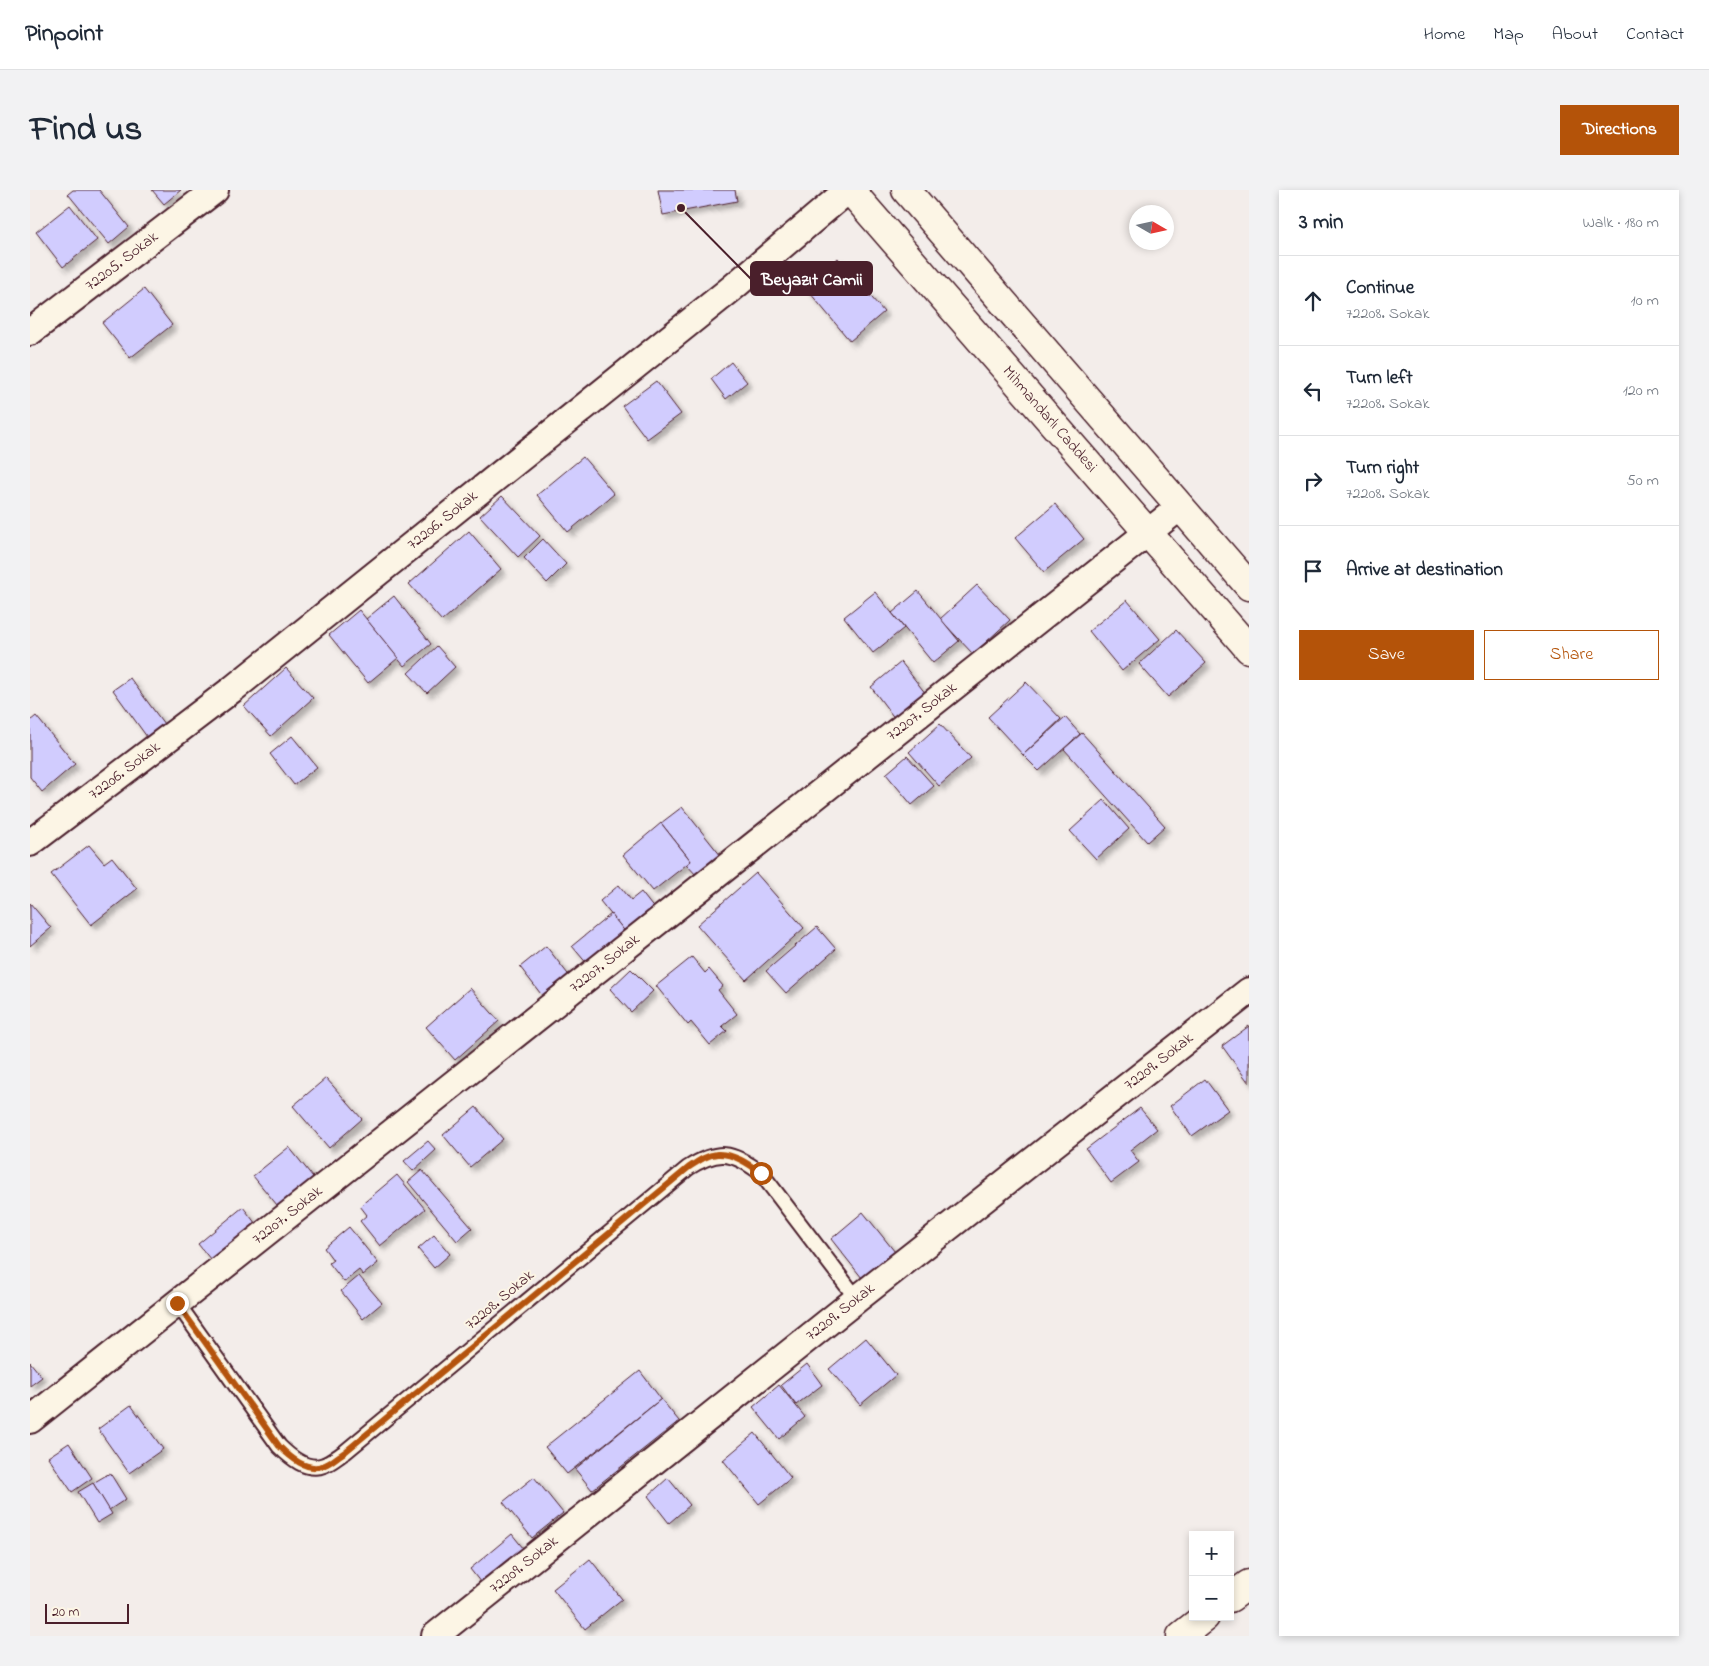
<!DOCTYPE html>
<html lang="en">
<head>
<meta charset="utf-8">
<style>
	:root { --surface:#fff; --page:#f2f2f3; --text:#1f2937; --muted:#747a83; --line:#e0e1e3; --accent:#b45309 }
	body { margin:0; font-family:"Indie Flower",sans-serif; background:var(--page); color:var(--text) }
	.controls { position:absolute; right:15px; bottom:15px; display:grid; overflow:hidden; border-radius:0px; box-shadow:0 2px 8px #0003 }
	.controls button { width:45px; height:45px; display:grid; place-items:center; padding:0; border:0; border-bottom:1px solid var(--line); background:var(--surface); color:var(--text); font:25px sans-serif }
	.compass { position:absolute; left:1099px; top:15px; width:45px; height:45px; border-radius:50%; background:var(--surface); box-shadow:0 2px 8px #0003; rotate:99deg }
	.scale { position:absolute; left:15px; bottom:12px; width:84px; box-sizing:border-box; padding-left:5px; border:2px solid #4a1f2b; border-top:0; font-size:14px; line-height:18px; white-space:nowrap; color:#4a1f2b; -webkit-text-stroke:4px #fcf5e5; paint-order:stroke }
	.stop { position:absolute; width:15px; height:15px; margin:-11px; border:4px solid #b45309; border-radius:50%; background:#fff }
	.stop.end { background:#b45309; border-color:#fff; box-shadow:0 1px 5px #0008 }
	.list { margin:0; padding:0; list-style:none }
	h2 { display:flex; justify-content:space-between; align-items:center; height:65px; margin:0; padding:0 20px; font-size:21px }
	h2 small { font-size:16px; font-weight:400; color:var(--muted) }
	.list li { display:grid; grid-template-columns:32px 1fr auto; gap:15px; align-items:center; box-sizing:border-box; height:90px; padding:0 20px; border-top:1px solid var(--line) }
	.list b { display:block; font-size:19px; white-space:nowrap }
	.list p { margin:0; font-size:16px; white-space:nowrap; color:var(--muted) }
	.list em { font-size:16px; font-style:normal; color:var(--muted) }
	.actions { display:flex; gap:10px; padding:15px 20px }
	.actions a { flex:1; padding:11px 0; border:1px solid var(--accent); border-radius:0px; text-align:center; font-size:18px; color:var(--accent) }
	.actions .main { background:var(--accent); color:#fff }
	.icon { flex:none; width:28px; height:28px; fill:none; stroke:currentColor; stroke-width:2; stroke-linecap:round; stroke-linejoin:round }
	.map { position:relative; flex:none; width:1219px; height:1446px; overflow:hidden; border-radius:0px }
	header { display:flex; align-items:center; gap:30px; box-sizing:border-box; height:70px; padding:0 25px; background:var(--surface); border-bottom:1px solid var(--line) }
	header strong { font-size:24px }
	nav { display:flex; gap:28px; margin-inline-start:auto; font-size:18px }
	.intro { display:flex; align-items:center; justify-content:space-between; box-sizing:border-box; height:120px; padding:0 30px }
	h1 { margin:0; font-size:35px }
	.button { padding:12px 22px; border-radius:0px; background:var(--accent); color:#fff; font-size:18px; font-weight:700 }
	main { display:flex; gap:30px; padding:0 30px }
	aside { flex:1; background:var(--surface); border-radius:0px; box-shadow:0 2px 8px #0003 }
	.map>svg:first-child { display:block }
	.building { fill:#d1ccfe; stroke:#4a1f2b; filter:url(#shadow) }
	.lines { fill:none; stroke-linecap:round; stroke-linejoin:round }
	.service-casing { stroke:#4a1f2b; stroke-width:18 }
	.minor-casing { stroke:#4a1f2b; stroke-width:30 }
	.tertiary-casing { stroke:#4a1f2b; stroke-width:31 }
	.service { stroke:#fcf5e5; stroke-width:14 }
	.minor { stroke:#fcf5e5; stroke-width:26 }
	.tertiary { stroke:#fcf5e5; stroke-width:28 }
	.route { stroke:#b45309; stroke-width:6 }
	.labels { text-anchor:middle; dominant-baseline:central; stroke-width:4; stroke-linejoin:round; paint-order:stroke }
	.street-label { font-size:16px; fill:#4a1f2b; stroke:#fcf5e5 }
	.leader { fill:none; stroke:#4a1f2b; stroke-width:2 }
	.callout-dot { fill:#4a1f2b; stroke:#fcf5e5; stroke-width:2 }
	.callout { fill:#4a1f2b; stroke:#4a1f2b; stroke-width:2 }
	.callout-label { font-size:18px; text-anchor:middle; font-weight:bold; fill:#fff }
</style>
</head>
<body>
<header>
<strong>Pinpoint</strong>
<nav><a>Home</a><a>Map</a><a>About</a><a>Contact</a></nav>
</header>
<div class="intro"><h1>Find us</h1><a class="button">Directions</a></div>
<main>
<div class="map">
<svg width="1219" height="1446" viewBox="0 0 1219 1446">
	<defs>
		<filter id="shadow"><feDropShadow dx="4.5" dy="4.5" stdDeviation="2.5" flood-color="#0004"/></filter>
	</defs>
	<rect width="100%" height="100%" fill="#f3edea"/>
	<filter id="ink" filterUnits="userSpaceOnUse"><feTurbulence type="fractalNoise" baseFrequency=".02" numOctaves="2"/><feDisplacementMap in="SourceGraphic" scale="10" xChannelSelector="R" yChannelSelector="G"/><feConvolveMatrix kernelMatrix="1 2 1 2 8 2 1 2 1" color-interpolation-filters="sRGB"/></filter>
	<g filter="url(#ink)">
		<g class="building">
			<path d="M43 0H69L99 37 79 54 38 4Z"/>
			<path d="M122 0H151L134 14Z"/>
			<path d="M628 0H705L707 11 633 25Z"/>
			<path d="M40 15 67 50 33 77 6 42Z"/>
			<path d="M808 68 854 122 820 151 775 97Z"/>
			<path d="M114 99 142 135 100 168 72 133Z"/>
			<path d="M701 172 717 192 696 209 681 189Z"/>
			<path d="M626 191 651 224 617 249 592 216Z"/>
			<path d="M553 267 584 304 538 342 507 305Z"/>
			<path d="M472 306 510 346 488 367 450 326Z"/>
			<path d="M1025 314 1054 349 1014 382 985 348Z"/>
			<path d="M439 341 471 379 412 431 379 394Z"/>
			<path d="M513 349 536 374 517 393 494 368Z"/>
			<path d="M947 395 980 430 943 464 910 429Z"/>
			<path d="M888 401 929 451 903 473 862 423Z"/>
			<path d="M845 402 874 438 843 463 814 427Z"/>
			<path d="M364 406 401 454 374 476 336 429Z"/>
			<path d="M1097 410 1130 449 1092 481 1059 441Z"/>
			<path d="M329 420 368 468 338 493 299 445Z"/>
			<path d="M1146 440 1176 473 1138 507 1109 474Z"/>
			<path d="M407 456 425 477 397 503 378 483Z"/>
			<path d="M871 472 896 504 865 529 841 497Z"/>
			<path d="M256 478 283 508 241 546 214 516Z"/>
			<path d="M100 488 134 534 117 547 83 500Z"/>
			<path d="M996 492 1031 529 993 565 958 527Z"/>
			<path d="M6 526 45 574 12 602 0 587V531Z"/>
			<path d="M1035 527 1050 544 1009 581 993 565Z"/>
			<path d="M910 534 941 568 909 596 879 562Z"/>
			<path d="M1052 543 1135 636 1117 652 1034 559Z"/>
			<path d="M262 546 287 577 264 595 240 564Z"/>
			<path d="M877 566 904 596 882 615 856 584Z"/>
			<path d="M1074 610 1099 639 1066 669 1040 641Z"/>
			<path d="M652 617 691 666 667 686 656 674 661 671 631 633Z"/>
			<path d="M631 633 661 671 623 701 593 665Z"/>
			<path d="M59 655 74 673 82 667 107 699 61 735 21 684Z"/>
			<path d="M726 683 774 738 716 790 667 735Z"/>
			<path d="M589 695 601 710 611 702 625 720 597 744 570 711Z"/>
			<path d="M0 713 21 738 0 756Z"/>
			<path d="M581 724 597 744 558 775 542 756Z"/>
			<path d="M787 737 806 759 756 803 736 781Z"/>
			<path d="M516 756 541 788 514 808 490 777Z"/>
			<path d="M662 767 675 783 679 779 693 796 688 800 707 824 692 836 697 841 680 855 661 832 658 835 626 796Z"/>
			<path d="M601 779 623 801 601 822 580 799Z"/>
			<path d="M440 798 469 831 425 870 396 837Z"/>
			<path d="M1219 836V893L1192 856Z"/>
			<path d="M296 888 332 929 299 958 263 916Z"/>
			<path d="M1175 889 1198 920 1162 946 1140 916Z"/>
			<path d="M446 917 473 949 440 977 413 945Z"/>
			<path d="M1110 918 1127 939 1100 960 1109 972 1081 993 1056 959Z"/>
			<path d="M398 951 406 960 383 981 374 971Z"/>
			<path d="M259 957 287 992 252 1021 223 986Z"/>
			<path d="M392 980 442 1038 427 1051 378 992Z"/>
			<path d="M367 985 395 1019 350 1056 330 1031 337 1025 330 1016Z"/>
			<path d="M213 1017 229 1038 185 1075 168 1054Z"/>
			<path d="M833 1022 865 1062 832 1088 801 1049Z"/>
			<path d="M319 1037 348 1073 333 1085 329 1080 314 1092 299 1073 303 1070 294 1058Z"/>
			<path d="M404 1045 420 1064 404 1078 388 1059Z"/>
			<path d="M329 1086 352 1113 333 1129 311 1101Z"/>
			<path d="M836 1148 866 1185 830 1215 799 1179Z"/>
			<path d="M0 1172 12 1187 0 1196Z"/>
			<path d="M777 1174 792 1195 766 1215 751 1195Z"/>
			<path d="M610 1181 631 1209 537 1284 515 1257Z"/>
			<path d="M749 1195 775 1227 749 1249 723 1217Z"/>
			<path d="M631 1209 649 1231 562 1300 545 1279Z"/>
			<path d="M101 1215 133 1259 99 1283 68 1239Z"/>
			<path d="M725 1243 761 1288 729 1314 693 1270Z"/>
			<path d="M39 1253 62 1288 42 1302 18 1267Z"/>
			<path d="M80 1283 96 1309 79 1320 63 1293Z"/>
			<path d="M504 1287 533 1323 502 1348 473 1312Z"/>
			<path d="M638 1288 660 1315 639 1333 618 1306Z"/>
			<path d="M63 1293 82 1324 67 1333 48 1302Z"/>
			<path d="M482 1344 493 1358 451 1393 440 1379Z"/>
			<path d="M560 1369 592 1409 555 1439 523 1399Z"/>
		</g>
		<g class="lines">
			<defs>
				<path id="service" d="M147 1113 249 1256C260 1267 277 1282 294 1275 301 1273 308 1266 315 1262L658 978C688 959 702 961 731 983L827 1109"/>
				<g id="minor">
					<path id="s1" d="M0 142 185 0"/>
					<path id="s2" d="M0 653 204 498 701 99 818 0"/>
					<path id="s3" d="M0 1230 1150 317"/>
					<path id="s4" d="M405 1446 827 1109 1219 801"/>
				</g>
				<g id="tertiary">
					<path id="s5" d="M820 0 1219 459"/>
					<path d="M876 0 1219 396"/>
					<path d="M1200 1408 1219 1394"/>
					<path d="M1151 1446 1175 1427"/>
				</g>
			</defs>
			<use href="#service" class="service-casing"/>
			<use href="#minor" class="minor-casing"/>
			<use href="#tertiary" class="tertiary-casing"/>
			<use href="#service" class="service"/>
			<use href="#minor" class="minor"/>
			<use href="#tertiary" class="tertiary"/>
		</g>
	</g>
	<g class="lines" filter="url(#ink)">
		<path class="route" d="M147 1113 249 1256C260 1267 277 1283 295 1275 301 1273 308 1266 315 1262L658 978C667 972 676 965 687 964 703 963 719 974 731 983"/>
	</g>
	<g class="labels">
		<g class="street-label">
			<text stroke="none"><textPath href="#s1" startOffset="116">72205. Sokak</textPath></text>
			<text stroke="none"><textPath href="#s5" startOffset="304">Mihmandarlı Caddesi</textPath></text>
			<text stroke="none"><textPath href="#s2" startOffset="524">72206. Sokak</textPath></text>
			<text stroke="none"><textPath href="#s3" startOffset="1139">72207. Sokak</textPath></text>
			<text stroke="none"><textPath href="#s2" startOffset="119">72206. Sokak</textPath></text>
			<text stroke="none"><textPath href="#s3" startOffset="734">72207. Sokak</textPath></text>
			<text stroke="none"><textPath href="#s4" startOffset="924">72209. Sokak</textPath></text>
			<text stroke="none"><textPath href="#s3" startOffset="329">72207. Sokak</textPath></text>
			<text transform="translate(470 1110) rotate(-40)">72208. Sokak</text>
			<text stroke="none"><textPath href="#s4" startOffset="519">72209. Sokak</textPath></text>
			<text stroke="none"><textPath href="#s4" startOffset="114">72209. Sokak</textPath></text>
		</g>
	</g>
	<path class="leader" d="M651 18L721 89"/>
	<circle class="callout-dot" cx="651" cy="18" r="5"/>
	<rect class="callout" x="721" y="72" width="121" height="33" rx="5"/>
	<g class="callout-label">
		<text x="782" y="95">Beyazıt Camii</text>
	</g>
</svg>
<div class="controls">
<button>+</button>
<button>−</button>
</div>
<svg class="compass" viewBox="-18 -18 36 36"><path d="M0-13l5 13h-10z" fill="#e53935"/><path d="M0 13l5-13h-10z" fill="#747a83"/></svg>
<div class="scale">20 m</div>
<div class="stop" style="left:731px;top:983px"></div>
<div class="stop end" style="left:147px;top:1113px"></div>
</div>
<aside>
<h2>3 min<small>Walk · 180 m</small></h2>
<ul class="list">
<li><svg class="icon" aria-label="ahead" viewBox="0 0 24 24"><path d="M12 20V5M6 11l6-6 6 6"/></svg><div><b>Continue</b><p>72208. Sokak</p></div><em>10 m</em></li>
<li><svg class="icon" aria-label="left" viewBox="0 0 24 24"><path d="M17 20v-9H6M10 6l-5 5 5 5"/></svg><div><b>Turn left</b><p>72208. Sokak</p></div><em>120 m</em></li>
<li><svg class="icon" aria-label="right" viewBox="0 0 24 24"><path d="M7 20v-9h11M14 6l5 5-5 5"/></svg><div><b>Turn right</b><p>72208. Sokak</p></div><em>50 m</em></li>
<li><svg class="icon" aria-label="arrive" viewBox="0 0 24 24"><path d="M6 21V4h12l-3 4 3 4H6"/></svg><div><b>Arrive at destination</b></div></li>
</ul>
<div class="actions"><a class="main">Save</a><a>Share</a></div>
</aside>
</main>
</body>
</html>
